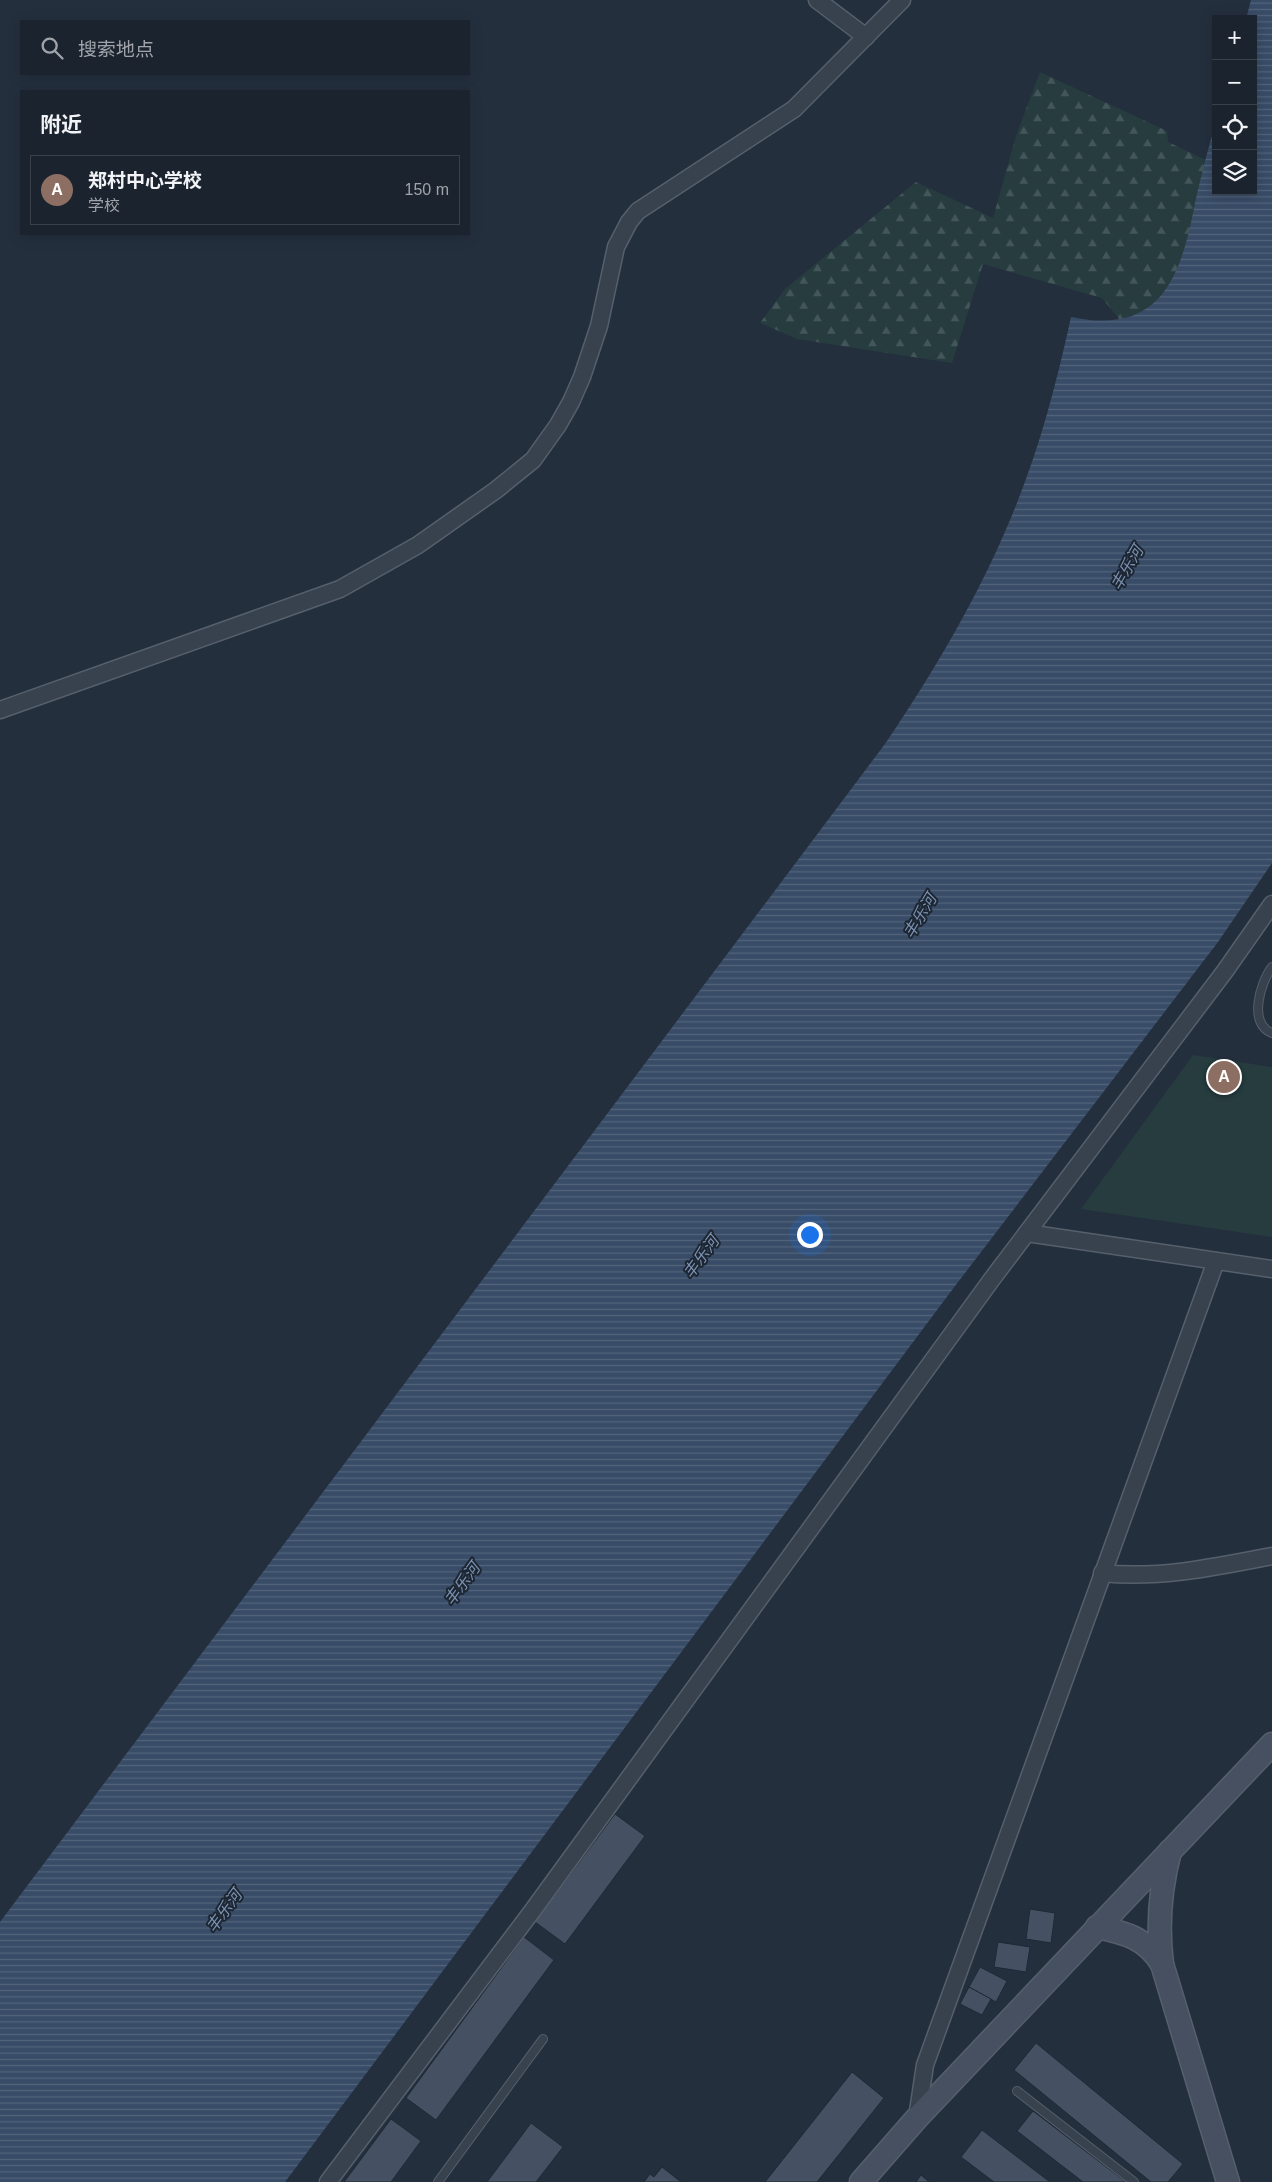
<!DOCTYPE html>
<html lang="zh">
<head>
<meta charset="utf-8">
<style>
	:root { --surface:#1b232e; --page:#242b36; --text:#f1f3f6; --muted:#a0a4aa; --line:#39404a; --accent:#8c9099 }
	body { margin:0; font-family:Arial,"Noto Sans SC",sans-serif; background:var(--page); color:var(--text) }
	.controls { position:absolute; right:15px; top:15px; display:grid; overflow:hidden; border-radius:0px; box-shadow:0 2px 12px #0003 }
	.controls button { width:45px; height:45px; display:grid; place-items:center; padding:0; border:0; border-bottom:1px solid var(--line); background:var(--surface); color:var(--text); font:25px sans-serif }
	.you { position:absolute; left:809px; top:1234px; width:18px; height:18px; margin:-12px; border:4px solid #fff; border-radius:50%; background:#1a73e8; box-shadow:0 0 0 8px #1a73e833 }
	.badge { display:grid; place-items:center; width:32px; height:32px; border-radius:50%; background:var(--accent); color:#fff; font-size:16px; font-weight:700 }
	.pin { position:absolute; translate:-50% -50%; border:2px solid #fff; box-shadow:0 1px 5px #0006 }
	.list { margin:0; padding:0; list-style:none }
	h2 { display:flex; justify-content:space-between; align-items:center; height:65px; margin:0; padding:0 20px; font-size:21px }
	h2 small { font-size:16px; font-weight:400; color:var(--muted) }
	.list li { display:grid; grid-template-columns:32px 1fr auto; gap:15px; align-items:center; box-sizing:border-box; height:70px; margin:0 10px 10px; padding:0 10px; border:1px solid var(--line); border-radius:0px }
	.list b { display:block; font-size:19px; white-space:nowrap }
	.list p { margin:0; font-size:16px; white-space:nowrap; color:var(--muted) }
	.list em { font-size:16px; font-style:normal; color:var(--muted) }
	.icon { flex:none; width:28px; height:28px; fill:none; stroke:currentColor; stroke-width:2; stroke-linecap:round; stroke-linejoin:round }
	.map { position:relative; flex:none; width:1272px; height:2182px; overflow:hidden }
	.search { position:absolute; background:var(--surface); box-shadow:0 2px 12px #0003; left:20px; top:20px; width:450px; height:55px; display:flex; align-items:center; gap:12px; box-sizing:border-box; padding:0 18px; border-radius:0px; color:var(--muted); font-size:19px }
	.panel { position:absolute; background:var(--surface); box-shadow:0 2px 12px #0003; left:20px; top:90px; width:450px; height:145px; border-radius:0px }
	.map>svg:first-child { display:block }
	.green { fill:#263c3f }
	.forest { fill:url(#forest-firs) }
	.water { fill:url(#water-rules) }
	.building { fill:#455162; stroke:#1f2835 }
	.lines { fill:none; stroke-linecap:round; stroke-linejoin:round }
	.lane-casing { stroke:#565f6c; stroke-width:10 }
	.street-casing { stroke:#565f6c; stroke-width:19 }
	.secondary-casing { stroke:#565f6c; stroke-width:25 }
	.lane { stroke:#38414e; stroke-width:8 }
	.street { stroke:#38414e; stroke-width:16 }
	.secondary { stroke:#465061; stroke-width:22 }
	.labels { text-anchor:middle; dominant-baseline:central; stroke-width:4; stroke-linejoin:round; paint-order:stroke }
	.water-label { font-size:16px; font-style:italic; fill:#7c92b1; stroke:#1d2633 }
</style>
</head>
<body>
<div class="map">
<svg width="1272" height="2182" viewBox="0 0 1272 2182">
	<defs>
		<pattern id="forest-firs" width="22" height="20" patternUnits="userSpaceOnUse" patternTransform="scale(1.25)"><rect width="22" height="20" fill="#263c3f"/><path d="M5 1l3.5 6h-7zM16 11l3.5 6h-7z" fill="#435659"/></pattern>
		<pattern id="water-rules" width="6" height="5" patternUnits="userSpaceOnUse" patternTransform="scale(1.25)"><rect width="6" height="5" fill="#394c67"/><path d="M0 2.5h6" fill="none" stroke="#53647b"/></pattern>
	</defs>
	<rect width="100%" height="100%" fill="#242f3e"/>
	<path class="green" d="M1193 1055 1272 1067V1237L1081 1209Z"/>
	<path class="forest" d="M1040 72 1167 131 1168 142 1206 160C1195 203 1188 290 1142 312 1135 315 1127 317 1120 320L1102 298 983 264 952 363 797 339 760 323 785 289 916 182 993 218 1016 136Z"/>
	<path class="water" d="M1251 0H1272V863L1218 942 952 1290 285 2182H0V1922L885 744C933 673 977 599 1010 520 1038 454 1056 386 1071 317 1161 336 1181 277 1195 203 1201 176 1208 148 1216 122V191H1253V19H1246Z"/>
	<g class="building">
		<path d="M615 1814 645 1836 565 1944 535 1922Z"/>
		<path d="M1030 1909 1055 1913 1051 1943 1026 1939Z"/>
		<path d="M524 1937 554 1960 436 2120 406 2098Z"/>
		<path d="M998 1942 1030 1947 1026 1972 994 1967Z"/>
		<path d="M980 1967 1007 1981 996 2002 969 1987Z"/>
		<path d="M969 1987 991 1999 982 2015 960 2004Z"/>
		<path d="M1036 2043 1183 2164 1168 2182H1151L1014 2070Z"/>
		<path d="M852 2072 884 2098 817 2182H765Z"/>
		<path d="M1033 2111 1126 2182H1083L1017 2131Z"/>
		<path d="M391 2119 421 2141 391 2182H344Z"/>
		<path d="M531 2123 563 2147 536 2182H487Z"/>
		<path d="M982 2130 1050 2182H994L961 2157Z"/>
		<path d="M662 2167 681 2182H644L650 2174 654 2177Z"/>
		<path d="M921 2175 929 2182H916Z"/>
	</g>
	<g class="lines">
		<defs>
			<g id="lane">
				<path d="M1272 967C1260 983 1248 1024 1272 1033"/>
				<path d="M1017 2091 1134 2182"/>
				<path d="M438 2182 543 2039"/>
			</g>
			<g id="street">
				<path d="M817 0 866 37"/>
				<path d="M0 710 340 589 418 545 496 490 533 460 558 425 571 402 582 377 599 326 616 247 629 222 638 211 794 109 902 0"/>
				<path d="M1027 1233 1272 1269"/>
				<path d="M1102 1573C1159 1579 1216 1567 1272 1556"/>
				<path d="M917 2118 925 2065 1216 1261"/>
				<path d="M328 2182 533 1910 992 1279 1225 971 1272 904"/>
			</g>
			<g id="secondary">
				<path d="M1170 1851C1160 1889 1157 1925 1162 1964L1228 2182"/>
				<path d="M1097 1927C1126 1933 1146 1938 1162 1964"/>
				<path d="M861 2182 917 2118 1272 1744"/>
			</g>
		</defs>
		<use href="#lane" class="lane-casing"/>
		<use href="#street" class="street-casing"/>
		<use href="#secondary" class="secondary-casing"/>
		<use href="#lane" class="lane"/>
		<use href="#street" class="street"/>
		<use href="#secondary" class="secondary"/>
	</g>
	<g class="labels">
		<g class="water-label">
			<text transform="translate(1127 568) rotate(-60)">丰乐河</text>
			<text transform="translate(920 916) rotate(-59)">丰乐河</text>
			<text transform="translate(701 1257) rotate(-54)">丰乐河</text>
			<text transform="translate(462 1584) rotate(-54)">丰乐河</text>
			<text transform="translate(224 1911) rotate(-54)">丰乐河</text>
		</g>
	</g>
</svg>
<div class="controls">
<button>+</button>
<button>−</button>
<button><svg class="icon" aria-label="locate" viewBox="0 0 24 24"><circle cx="12" cy="12" r="6"/><path d="M12 2v4M12 18v4M2 12h4M18 12h4"/></svg></button>
<button><svg class="icon" aria-label="layers" viewBox="0 0 24 24"><path d="M12 4l9 5-9 5-9-5zM3 14l9 5 9-5"/></svg></button>
</div>
<div class="you"></div>
<div class="pin badge" style="left:1224px;top:1077px;background:#8d6e63">A</div>
<div class="search"><svg class="icon" aria-label="search" viewBox="0 0 24 24"><circle cx="10" cy="10" r="6"/><path d="M15 15l6 6"/></svg>搜索地点</div>
<section class="panel">
<h2>附近<small></small></h2>
<ul class="list">
<li><span class="badge" style="background:#8d6e63">A</span><div><b>郑村中心学校</b><p>学校</p></div><em>150 m</em></li>
</ul>
</section>
</div>
</body>
</html>
